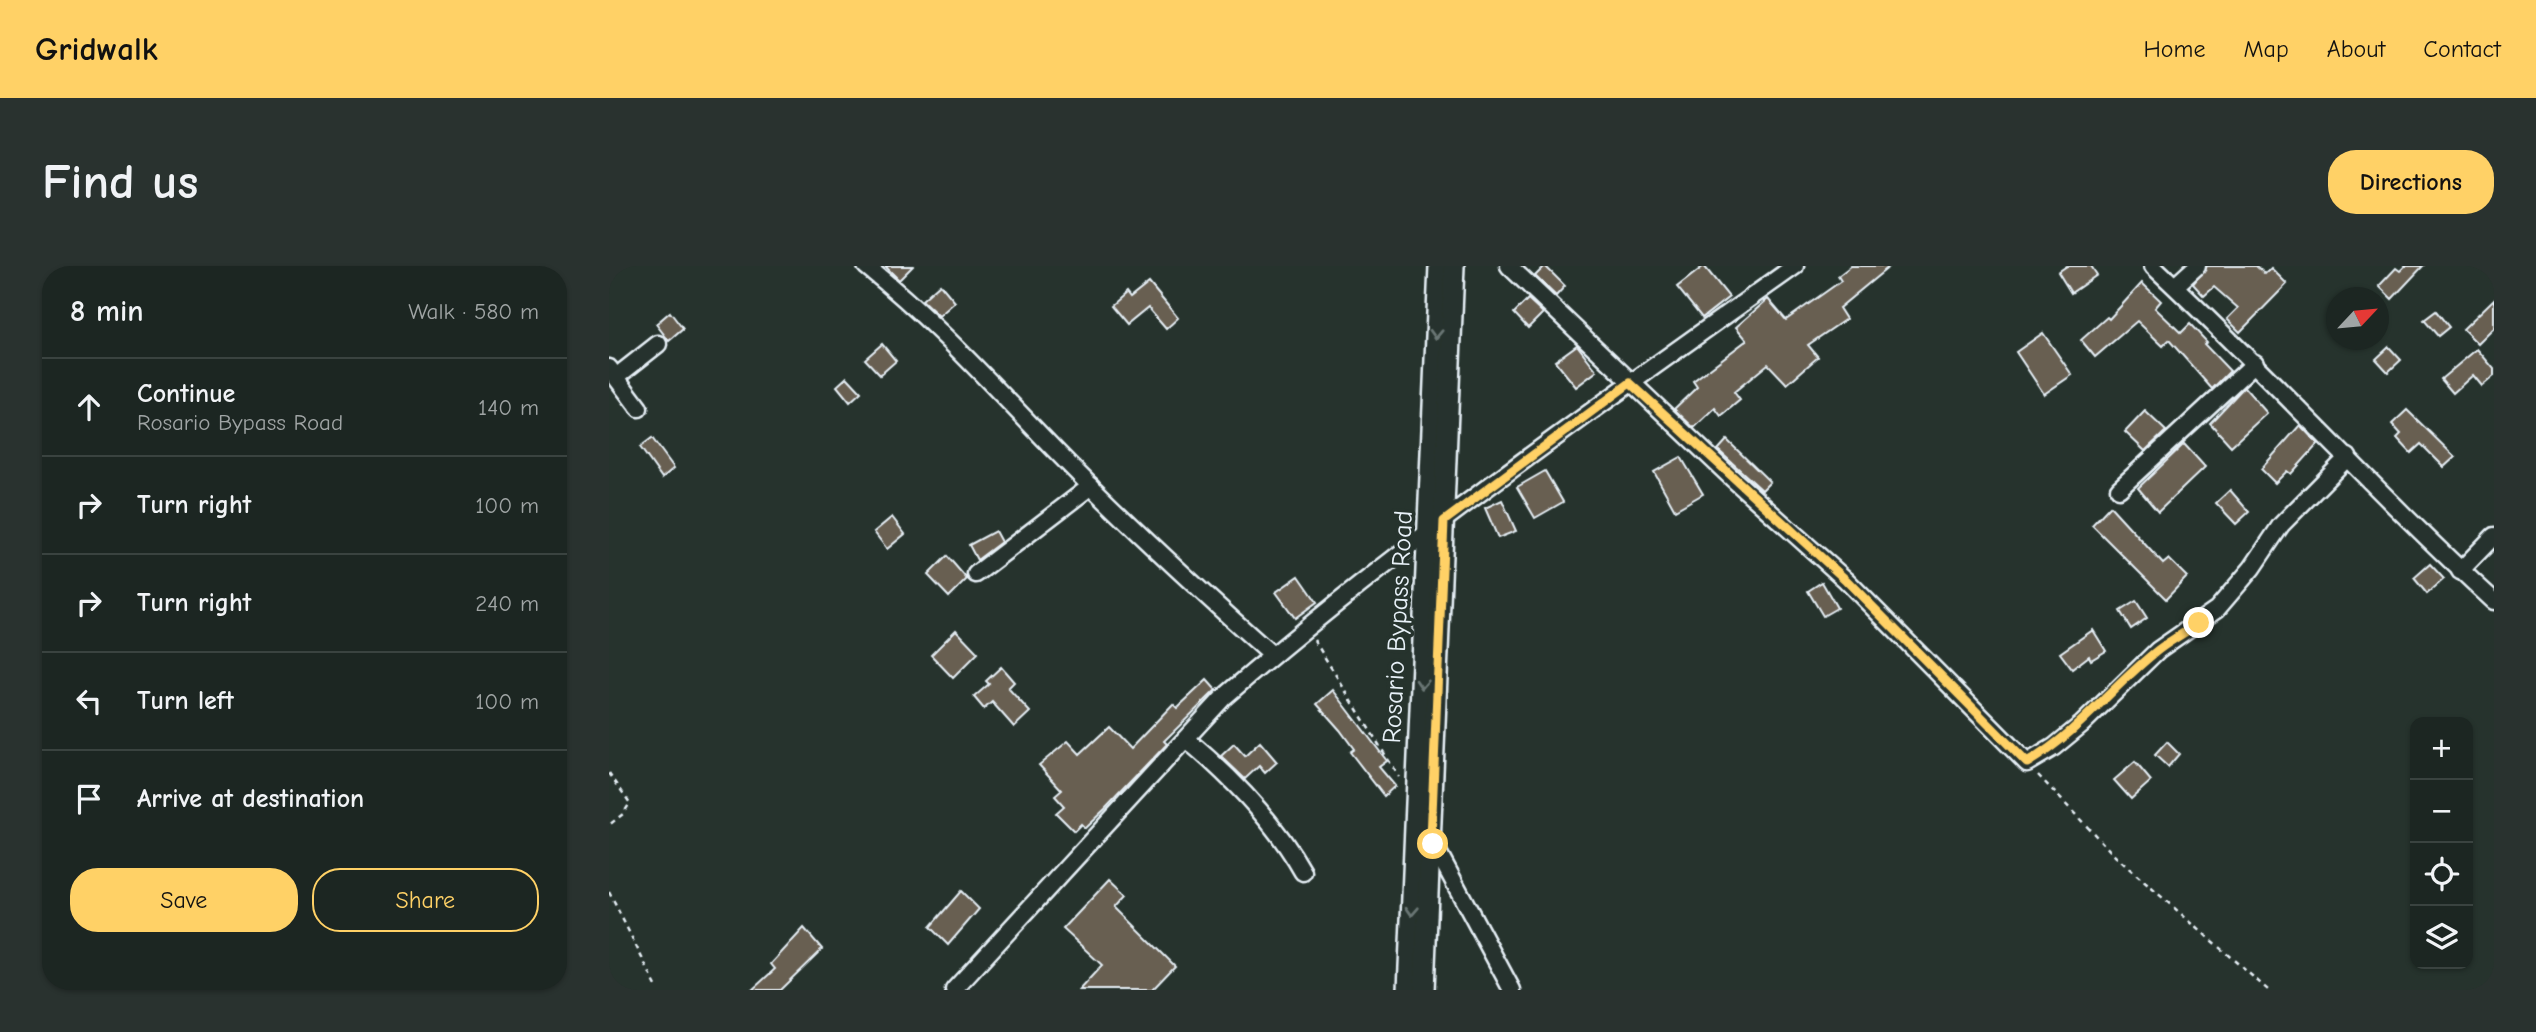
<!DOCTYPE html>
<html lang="en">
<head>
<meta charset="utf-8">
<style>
	:root { --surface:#1c2622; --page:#29322f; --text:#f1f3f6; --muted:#a0a5a5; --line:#3a4340; --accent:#ffd166 }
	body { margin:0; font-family:"Comic Neue",sans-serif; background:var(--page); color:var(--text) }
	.controls { position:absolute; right:21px; bottom:21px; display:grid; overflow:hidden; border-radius:14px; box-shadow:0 2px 5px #0004 }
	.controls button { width:63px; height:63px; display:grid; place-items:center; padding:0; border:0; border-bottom:2px solid var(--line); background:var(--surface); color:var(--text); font:35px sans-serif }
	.compass { position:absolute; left:1717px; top:21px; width:63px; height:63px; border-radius:50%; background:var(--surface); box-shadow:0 2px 5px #0004; rotate:64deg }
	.stop { position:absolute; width:21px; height:21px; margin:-16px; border:5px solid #ffd166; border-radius:50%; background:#fff }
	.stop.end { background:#ffd166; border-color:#fff; box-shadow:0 2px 7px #0008 }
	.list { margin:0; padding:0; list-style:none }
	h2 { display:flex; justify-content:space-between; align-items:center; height:91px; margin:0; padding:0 28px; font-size:30px }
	h2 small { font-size:23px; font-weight:400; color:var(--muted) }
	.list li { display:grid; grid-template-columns:46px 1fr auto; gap:21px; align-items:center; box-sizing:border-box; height:98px; padding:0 28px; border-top:2px solid var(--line) }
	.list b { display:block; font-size:26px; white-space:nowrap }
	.list p { margin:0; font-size:23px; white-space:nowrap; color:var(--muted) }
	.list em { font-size:23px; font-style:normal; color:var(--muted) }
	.actions { display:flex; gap:14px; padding:21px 28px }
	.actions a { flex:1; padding:16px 0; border:2px solid var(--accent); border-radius:28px; text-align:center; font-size:24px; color:var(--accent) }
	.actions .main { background:var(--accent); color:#111 }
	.icon { flex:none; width:38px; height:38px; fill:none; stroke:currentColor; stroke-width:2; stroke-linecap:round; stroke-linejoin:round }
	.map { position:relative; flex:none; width:1885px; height:724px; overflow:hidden; border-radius:28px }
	header { display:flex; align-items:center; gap:42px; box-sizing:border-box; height:98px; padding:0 35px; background:var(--accent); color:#111 }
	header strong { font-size:33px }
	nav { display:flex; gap:38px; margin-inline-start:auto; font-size:24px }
	.intro { display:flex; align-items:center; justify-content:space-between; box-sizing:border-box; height:168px; padding:0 42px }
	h1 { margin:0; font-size:49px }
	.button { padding:18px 32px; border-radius:28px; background:var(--accent); color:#111; font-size:24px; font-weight:700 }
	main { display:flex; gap:42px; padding:0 42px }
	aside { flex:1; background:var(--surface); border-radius:28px; box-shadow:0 2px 5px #0004 }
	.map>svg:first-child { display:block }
	.building { fill:#675e51; stroke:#e8f1f8; stroke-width:2 }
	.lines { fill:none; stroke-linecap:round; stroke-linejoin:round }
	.minor-casing { stroke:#e8f1f8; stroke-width:21 }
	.major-casing { stroke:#e8f1f8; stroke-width:24 }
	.path { stroke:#e8f1f8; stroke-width:2.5; stroke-dasharray:5 5; stroke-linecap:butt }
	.minor { stroke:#26332d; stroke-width:16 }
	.major { stroke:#26332d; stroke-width:19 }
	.oneway { stroke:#6a7674 }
	.route { stroke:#ffd166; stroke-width:9 }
	.labels { text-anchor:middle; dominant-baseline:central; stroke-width:7; stroke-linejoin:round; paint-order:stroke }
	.street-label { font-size:26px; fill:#e8f1f8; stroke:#26332d }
</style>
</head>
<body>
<header>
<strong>Gridwalk</strong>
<nav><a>Home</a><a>Map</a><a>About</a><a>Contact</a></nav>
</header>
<div class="intro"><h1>Find us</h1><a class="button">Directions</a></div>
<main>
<aside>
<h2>8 min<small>Walk · 580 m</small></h2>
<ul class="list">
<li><svg class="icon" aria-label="ahead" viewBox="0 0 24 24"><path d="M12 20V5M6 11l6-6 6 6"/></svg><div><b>Continue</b><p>Rosario Bypass Road</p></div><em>140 m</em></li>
<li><svg class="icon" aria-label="right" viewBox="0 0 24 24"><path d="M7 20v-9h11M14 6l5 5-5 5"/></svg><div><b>Turn right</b></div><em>100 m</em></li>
<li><svg class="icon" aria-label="right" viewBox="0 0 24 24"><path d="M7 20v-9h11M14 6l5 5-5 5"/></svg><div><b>Turn right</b></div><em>240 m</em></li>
<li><svg class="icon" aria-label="left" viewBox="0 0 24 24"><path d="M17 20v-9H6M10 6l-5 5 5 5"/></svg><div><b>Turn left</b></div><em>100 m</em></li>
<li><svg class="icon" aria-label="arrive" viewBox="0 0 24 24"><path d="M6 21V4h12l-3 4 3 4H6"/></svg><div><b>Arrive at destination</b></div></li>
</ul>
<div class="actions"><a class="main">Save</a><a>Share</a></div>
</aside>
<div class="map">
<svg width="1885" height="724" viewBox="0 0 1885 724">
	<rect width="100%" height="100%" fill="#26332d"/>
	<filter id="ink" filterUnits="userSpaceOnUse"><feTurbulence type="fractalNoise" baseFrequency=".0143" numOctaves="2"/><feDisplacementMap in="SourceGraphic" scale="14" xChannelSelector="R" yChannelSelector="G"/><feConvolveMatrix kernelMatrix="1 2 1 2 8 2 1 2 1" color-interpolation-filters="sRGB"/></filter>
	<g filter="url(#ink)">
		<g class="building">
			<path d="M276 0H304L290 14Z"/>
			<path d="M936 0 956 20 947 30 926 10Z"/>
			<path d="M1095 0 1120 31 1093 52 1068 21Z"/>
			<path d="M1242 0H1281L1230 42 1237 53 1199 79 1209 91 1178 118 1159 98 1125 126 1131 134 1112 150 1106 142 1085 162 1065 143 1088 121 1084 115 1138 74 1127 61 1159 33 1177 54 1232 15 1229 10Z"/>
			<path d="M1458 0H1482L1488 9 1462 27 1449 6Z"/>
			<path d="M1598 0H1647L1656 8 1662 2 1678 18 1631 66 1618 53 1629 42 1605 21 1595 30 1584 18Z"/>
			<path d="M1796 0H1814L1783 33 1770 20 1787 2 1791 5Z"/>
			<path d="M540 17 569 52 557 63 539 42 518 59 502 40 517 27 521 32Z"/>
			<path d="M1533 17 1552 35 1546 42 1572 67 1581 58 1598 76 1595 78 1621 105 1603 123 1560 74 1554 80 1528 55 1486 91 1472 74 1498 51 1500 53Z"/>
			<path d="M331 18 346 36 330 50 313 34Z"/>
			<path d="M919 33 934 47 919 62 905 47Z"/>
			<path d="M1885 33V62L1869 78 1854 63Z"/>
			<path d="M1827 45 1840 61 1829 70 1815 54Z"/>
			<path d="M61 46 74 63 60 75 47 58Z"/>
			<path d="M1434 67 1463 109 1435 128 1407 86Z"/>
			<path d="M273 78 287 95 271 109 256 93Z"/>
			<path d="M968 79 988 105 967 121 946 95Z"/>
			<path d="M1780 81 1792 94 1779 106 1767 93Z"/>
			<path d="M1868 83 1885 103V110L1873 120 1864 109 1844 127 1832 113Z"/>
			<path d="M238 111 252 126 241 136 228 120Z"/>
			<path d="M1635 121 1658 147 1622 180 1601 157Z"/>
			<path d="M1798 144 1846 191 1835 201 1812 178 1802 187 1788 172 1792 168 1783 158Z"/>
			<path d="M1536 145 1557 165 1536 185 1516 166Z"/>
			<path d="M1691 159 1709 178 1682 208 1678 205 1666 217 1652 203Z"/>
			<path d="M43 172 65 202 53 212 31 181Z"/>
			<path d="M1118 174 1161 216 1153 224 1109 184Z"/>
			<path d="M1575 178 1596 201 1549 246 1529 222Z"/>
			<path d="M1072 191 1094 228 1066 244 1045 206Z"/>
			<path d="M936 205 954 236 926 252 908 221Z"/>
			<path d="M1621 224 1640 246 1627 258 1607 237Z"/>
			<path d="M893 234 907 265 889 272 876 242Z"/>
			<path d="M1501 240 1554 298 1560 293 1578 311 1557 333 1483 259Z"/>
			<path d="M283 251 296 268 278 283 265 266Z"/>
			<path d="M386 265 392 276 368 294 360 279Z"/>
			<path d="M338 290 358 313 340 331 319 309Z"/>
			<path d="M1821 298 1835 313 1818 328 1805 312Z"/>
			<path d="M690 310 708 336 686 352 667 326Z"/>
			<path d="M1213 316 1228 342 1214 350 1199 325Z"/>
			<path d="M1527 335 1538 352 1522 363 1511 345Z"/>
			<path d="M347 364 369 387 344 412 322 389Z"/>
			<path d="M1484 364 1497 385 1482 394 1480 390 1463 403 1451 387Z"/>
			<path d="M392 401 405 416 399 422 421 446 405 461 383 436 375 443 365 431 380 418 377 415Z"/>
			<path d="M598 414 607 424 555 475 558 478 496 543 476 562 472 558 465 565 447 547 455 540 446 530 453 524 430 499 459 475 471 488 500 461 521 483 564 438 568 442Z"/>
			<path d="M724 424 778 495 770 501 786 520 775 530 741 486 745 483 731 464 708 438Z"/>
			<path d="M651 476 668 496 656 507 650 500 636 513 612 490 625 478 636 490Z"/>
			<path d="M1558 476 1570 488 1559 501 1546 489Z"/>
			<path d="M1526 496 1542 515 1522 533 1505 514Z"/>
			<path d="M501 613 518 629 507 641 566 700 543 724H470L493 699 454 663Z"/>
			<path d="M352 625 370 643 339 679 321 661Z"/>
			<path d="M195 662 213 683 171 724H143L166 703 162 698Z"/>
		</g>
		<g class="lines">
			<defs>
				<g id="minor">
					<path d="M257 0C327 56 385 121 447 185 516 256 589 323 663 389"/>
					<path d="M900 0 1123 212 1237 314 1418 497 1445 481 1473 458 1549 384 1608 343 1643 302 1672 259 1739 191"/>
					<path d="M1544 0C1661 109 1768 228 1885 335"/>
					<path d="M1566 20 1588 0"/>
					<path d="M0 102 30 142"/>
					<path d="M7 111 49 78"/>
					<path d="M1510 223 1646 97"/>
					<path d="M1851 305 1885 270"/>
					<path d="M367 308 482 220"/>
					<path d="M577 473C620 509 666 556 694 606"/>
					<path d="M822 573 903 724"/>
					<path d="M345 724 614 432C794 276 992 138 1186 0"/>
				</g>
				<g id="major">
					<path d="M799 724 830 0"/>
					<path d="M815 724 845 0"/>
				</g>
			</defs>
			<use href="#minor" class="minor-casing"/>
			<use href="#major" class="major-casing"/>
			<g class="path">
				<path d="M705 374 790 511"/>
				<path d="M0 507 21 537 14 548 0 559"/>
				<path d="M1429 509 1506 590 1659 724"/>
				<path d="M0 626 49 724"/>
			</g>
			<use href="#minor" class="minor"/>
			<use href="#major" class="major"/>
		</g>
		<defs><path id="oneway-chevron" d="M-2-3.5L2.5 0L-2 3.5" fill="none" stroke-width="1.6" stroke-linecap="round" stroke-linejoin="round" transform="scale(1.75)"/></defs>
		<g class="oneway">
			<use href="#oneway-chevron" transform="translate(827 68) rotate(92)"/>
			<use href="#oneway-chevron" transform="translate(813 418) rotate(93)"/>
			<use href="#oneway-chevron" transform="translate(803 645) rotate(93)"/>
		</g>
	</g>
	<g class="lines" filter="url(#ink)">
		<path class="route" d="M824 578 822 573 835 255 1021 117 1237 314 1418 497C1471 466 1502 421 1549 384 1562 374 1577 366 1590 357"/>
	</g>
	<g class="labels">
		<g class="street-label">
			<text transform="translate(789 361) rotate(-87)">Rosario Bypass Road</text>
		</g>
	</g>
</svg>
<div class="controls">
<button>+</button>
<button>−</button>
<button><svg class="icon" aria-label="locate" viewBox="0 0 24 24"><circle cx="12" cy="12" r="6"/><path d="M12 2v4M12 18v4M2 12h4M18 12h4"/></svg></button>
<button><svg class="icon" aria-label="layers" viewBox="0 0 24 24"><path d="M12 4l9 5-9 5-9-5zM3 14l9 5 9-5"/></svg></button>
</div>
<svg class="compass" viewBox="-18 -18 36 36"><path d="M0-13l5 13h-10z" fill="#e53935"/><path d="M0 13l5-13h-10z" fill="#a0a5a5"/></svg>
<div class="stop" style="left:824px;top:578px"></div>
<div class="stop end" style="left:1590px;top:357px"></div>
</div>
</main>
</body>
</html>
